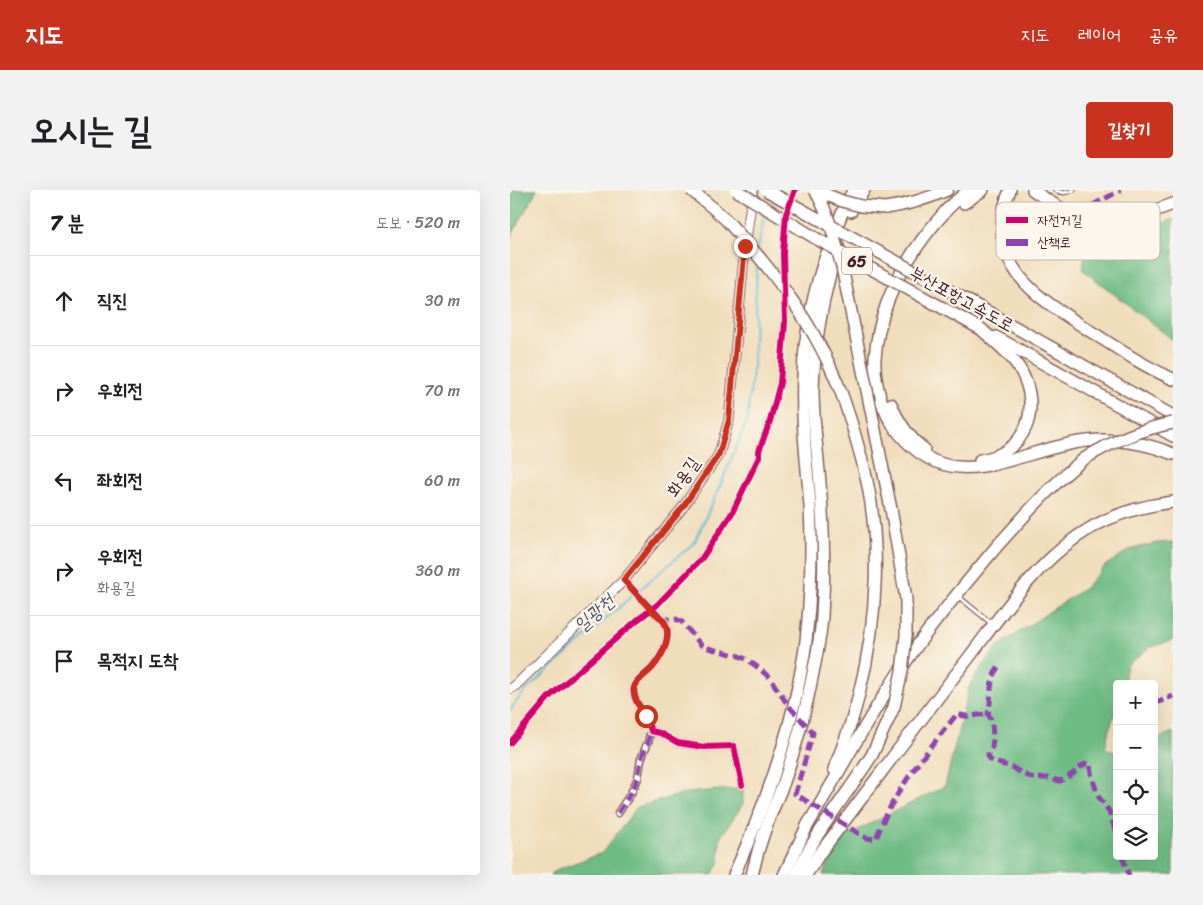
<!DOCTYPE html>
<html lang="ko">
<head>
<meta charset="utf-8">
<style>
	:root { --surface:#fff; --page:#f2f2f2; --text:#202124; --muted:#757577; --line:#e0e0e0; --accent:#c8321e }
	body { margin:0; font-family:Sriracha,"Poor Story",sans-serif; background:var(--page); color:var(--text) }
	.controls { position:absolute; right:15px; bottom:15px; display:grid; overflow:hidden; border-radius:5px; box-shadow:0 5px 20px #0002 }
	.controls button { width:45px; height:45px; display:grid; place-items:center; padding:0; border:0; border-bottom:1px solid var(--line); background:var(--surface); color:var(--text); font:25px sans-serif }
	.stop { position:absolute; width:15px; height:15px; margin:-11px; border:4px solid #c8321e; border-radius:50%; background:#fff }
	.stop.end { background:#c8321e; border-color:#fff; box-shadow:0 1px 5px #0008 }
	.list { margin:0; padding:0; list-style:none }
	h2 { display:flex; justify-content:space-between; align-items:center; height:65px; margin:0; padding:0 20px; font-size:21px }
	h2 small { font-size:16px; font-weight:400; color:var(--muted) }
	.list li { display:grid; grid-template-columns:32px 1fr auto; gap:15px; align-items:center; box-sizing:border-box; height:90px; padding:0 20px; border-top:1px solid var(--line) }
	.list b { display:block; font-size:19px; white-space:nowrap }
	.list p { margin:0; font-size:16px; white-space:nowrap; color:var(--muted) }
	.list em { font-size:16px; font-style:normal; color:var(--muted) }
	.icon { flex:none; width:28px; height:28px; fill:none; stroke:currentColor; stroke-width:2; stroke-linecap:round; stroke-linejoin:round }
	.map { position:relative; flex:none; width:663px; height:685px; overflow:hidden; border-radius:5px }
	header { display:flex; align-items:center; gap:30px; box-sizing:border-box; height:70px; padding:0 25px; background:var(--accent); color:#fff }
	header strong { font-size:24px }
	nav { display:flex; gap:28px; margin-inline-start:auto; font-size:18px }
	.intro { display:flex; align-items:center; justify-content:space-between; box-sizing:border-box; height:120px; padding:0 30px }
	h1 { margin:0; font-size:35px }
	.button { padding:12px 22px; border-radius:5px; background:var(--accent); color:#fff; font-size:18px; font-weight:700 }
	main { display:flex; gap:30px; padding:0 30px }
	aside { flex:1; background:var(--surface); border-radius:5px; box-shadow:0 5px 20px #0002 }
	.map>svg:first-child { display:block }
	.forest { fill:#6ebb84; stroke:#5c6d58 }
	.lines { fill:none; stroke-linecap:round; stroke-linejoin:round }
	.stream { stroke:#5ab9d8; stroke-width:2 }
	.service-casing { stroke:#84625d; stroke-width:5.5 }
	.minor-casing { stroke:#84625d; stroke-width:9 }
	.secondary-casing { stroke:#84625d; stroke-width:11 }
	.motorway-casing { stroke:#84625d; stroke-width:14 }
	.service { stroke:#fff; stroke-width:3 }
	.minor { stroke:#fff; stroke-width:6 }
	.secondary { stroke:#fff; stroke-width:9 }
	.motorway { stroke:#fff; stroke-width:11 }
	.motorway-bridge-casing { stroke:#84625d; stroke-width:14; stroke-linecap:butt }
	.motorway-bridge { stroke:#fff; stroke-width:11 }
	.quiet { stroke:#8e44ad; stroke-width:5; stroke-dasharray:10 5; stroke-linecap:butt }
	.cycleway-casing { stroke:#fbf7ec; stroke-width:9 }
	.cycleway { stroke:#d6006c; stroke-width:6 }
	.route { stroke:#c8321e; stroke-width:6 }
	.labels { text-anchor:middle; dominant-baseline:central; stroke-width:4.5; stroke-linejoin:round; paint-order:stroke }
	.shield { fill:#fbf7ec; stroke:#7f6065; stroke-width:1 }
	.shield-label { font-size:16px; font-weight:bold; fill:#4a1f2b }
	.street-label { font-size:18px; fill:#4a1f2b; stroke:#fbf7ec }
	.water-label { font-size:19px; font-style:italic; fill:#505568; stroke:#fbf7ec }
	.key { fill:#fbf7ec; stroke:#c6b6b2; stroke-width:1 }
	.key-label { font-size:14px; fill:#4a1f2b }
</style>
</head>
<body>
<header>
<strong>지도</strong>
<nav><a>지도</a><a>레이어</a><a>공유</a></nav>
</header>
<div class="intro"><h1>오시는 길</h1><a class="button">길찾기</a></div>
<main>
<aside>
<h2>7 분<small>도보 · 520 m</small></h2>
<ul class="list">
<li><svg class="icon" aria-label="ahead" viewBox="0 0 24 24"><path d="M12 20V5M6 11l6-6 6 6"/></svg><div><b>직진</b></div><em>30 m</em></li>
<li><svg class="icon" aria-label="right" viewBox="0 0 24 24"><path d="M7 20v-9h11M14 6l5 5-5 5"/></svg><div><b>우회전</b></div><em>70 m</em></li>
<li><svg class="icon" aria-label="left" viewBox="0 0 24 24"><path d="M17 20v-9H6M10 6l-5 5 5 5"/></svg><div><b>좌회전</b></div><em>60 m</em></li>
<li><svg class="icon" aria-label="right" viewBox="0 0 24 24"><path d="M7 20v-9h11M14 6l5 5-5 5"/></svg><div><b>우회전</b><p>화용길</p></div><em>360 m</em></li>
<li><svg class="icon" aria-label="arrive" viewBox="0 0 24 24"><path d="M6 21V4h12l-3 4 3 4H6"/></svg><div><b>목적지 도착</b></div></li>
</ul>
</aside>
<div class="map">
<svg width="663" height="685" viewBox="0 0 663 685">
	<rect width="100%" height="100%" fill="#fbf7ec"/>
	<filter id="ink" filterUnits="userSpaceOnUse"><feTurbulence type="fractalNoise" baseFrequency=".02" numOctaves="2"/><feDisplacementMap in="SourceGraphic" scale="10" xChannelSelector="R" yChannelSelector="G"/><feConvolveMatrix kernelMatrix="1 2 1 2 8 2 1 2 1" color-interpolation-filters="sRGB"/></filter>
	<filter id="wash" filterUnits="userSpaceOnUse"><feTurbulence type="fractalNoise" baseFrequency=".0096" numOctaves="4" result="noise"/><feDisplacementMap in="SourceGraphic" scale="20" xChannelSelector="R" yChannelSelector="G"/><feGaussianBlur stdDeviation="1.12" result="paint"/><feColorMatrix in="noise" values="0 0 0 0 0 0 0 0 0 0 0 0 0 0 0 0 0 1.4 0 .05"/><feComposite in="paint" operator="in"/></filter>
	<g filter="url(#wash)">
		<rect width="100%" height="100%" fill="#f0ddbb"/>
		<g class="forest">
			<path d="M0 0H27L0 48Z"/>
			<path d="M663 29V150L573 80 576 52 650 35Z"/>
			<path d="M663 352V450L639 458 617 475 614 494H607V518L599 540 595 558 607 563V666H644V550L663 542V685H313L328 650 435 596 460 494 487 457 576 397 595 376 619 360 646 353Z"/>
			<path d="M233 599V614L210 648 209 674 202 685H40L48 679 92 663 127 617 176 603 208 600Z"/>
		</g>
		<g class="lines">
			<g class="stream">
				<path d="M248 59 255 21"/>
				<path d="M128 401 184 353 210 296 237 231 243 179 247 73"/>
				<path d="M0 520 16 500 124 404"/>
			</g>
		</g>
	</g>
	<g filter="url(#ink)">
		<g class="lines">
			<defs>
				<g id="service">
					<path d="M545 0C552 4 557 3 564 0"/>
					<path d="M449 407 481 433"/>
				</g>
				<g id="minor">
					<path d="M114 390C123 400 132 409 141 419 144 422 149 425 152 429 165 443 152 466 142 478 136 484 126 490 124 498 122 509 131 518 136 526 138 531 139 536 141 541L150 543 168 553 194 557 224 556 232 595"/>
					<path d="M108 623 121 603 128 588 131 569 138 552 141 541"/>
				</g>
				<path id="secondary" d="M0 499 5 496 114 390 173 317 209 264 219 230 235 56 243 0"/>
				<g id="motorway">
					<path d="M459 0C451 7 441 14 434 23 398 63 369 113 365 168 364 193 372 223 388 242 444 312 509 258 577 251 605 248 637 253 663 264"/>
					<path d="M500 0C495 12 492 24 492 37 492 90 541 115 580 141 607 158 633 176 663 189"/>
					<path d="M523 0C533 7 542 14 553 19 590 38 626 28 663 14"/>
					<path d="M454 13 473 0"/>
					<path d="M375 18C397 15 417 9 437 0"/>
					<path d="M341 21 354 0"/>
					<path d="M487 127 663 226"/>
					<path d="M486 147 663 246"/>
					<path d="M381 214C388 231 399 248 414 259"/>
					<path d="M470 270C516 263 532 220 511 181 502 165 485 152 471 139"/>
					<path d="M381 319 396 409V446"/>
					<path d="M324 579C334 554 343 530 349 504 368 430 372 347 353 274"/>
					<path d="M296 638C333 576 367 511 409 453 434 419 461 387 488 355 515 325 542 294 574 269"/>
					<path d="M224 685C252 621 275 561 289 492 292 475 296 458 297 440 301 399 302 357 300 316 297 273 291 231 293 188 294 143 305 93 321 52 328 35 333 15 344 0"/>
					<path d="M242 685C245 674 247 663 251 652 257 632 266 612 274 592 286 556 296 520 303 483 307 464 311 445 312 426 315 382 314 338 310 294 308 263 303 232 303 200 304 150 314 102 328 55"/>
					<path d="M274 685 299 632"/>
					<path d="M286 685C305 642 337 605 362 565"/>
					<path d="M296 685 310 663C359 599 407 534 457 470 490 427 522 378 568 346 595 327 630 316 663 312"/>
				</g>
			</defs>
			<use href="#service" class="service-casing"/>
			<use href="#minor" class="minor-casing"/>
			<use href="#secondary" class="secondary-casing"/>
			<use href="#motorway" class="motorway-casing"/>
			<use href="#service" class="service"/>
			<use href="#minor" class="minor"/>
			<use href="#secondary" class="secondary"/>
			<use href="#motorway" class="motorway"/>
			<defs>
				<g id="motorway-bridge">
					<path d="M181 0C194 11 208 21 219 33 262 79 302 131 326 190 338 217 345 245 353 274"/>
					<path d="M226 0 307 49 471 139"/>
					<path d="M256 0 487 127"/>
					<path d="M305 0C319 24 325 50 332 77L381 319"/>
					<path d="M305 0 332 11 351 16 375 18"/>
					<path d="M574 269C601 252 631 239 663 233"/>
					<path d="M362 565 384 517 392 481 396 446"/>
				</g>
			</defs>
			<use href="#motorway-bridge" class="motorway-bridge-casing"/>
			<use href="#motorway-bridge" class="motorway-bridge"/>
			<g class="quiet">
				<path d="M547 43 568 23 611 0"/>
				<path d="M153 431 152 429H166L172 432 191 455 194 457 229 466 236 469 246 476 259 487 278 515 303 543 285 604 356 648 366 649C383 601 416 563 447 524 462 529 464 524 478 524"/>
				<path d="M488 477C477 496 483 506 478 524L482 531 483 549 482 557 478 564 479 569 484 572 502 577 511 583 523 588H537L550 591C554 589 559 587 562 584 569 580 571 573 580 573L581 583 588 606 599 621 607 646"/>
				<path d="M644 514 663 506"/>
				<path d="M108 623 121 603 128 588 131 569 138 552 141 541"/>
				<path d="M612 666 619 685"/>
			</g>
			<defs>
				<g id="cycleway">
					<path d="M114 390C123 400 132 409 141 419 144 422 149 425 152 429 165 443 152 466 142 478 136 484 126 490 124 498 122 509 131 518 136 526 138 531 139 536 141 541L150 543 168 553 194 557 224 556 232 595"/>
					<path d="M0 553 39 507 126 431 147 415 192 368 222 323 249 267V261L260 231 270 193 275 132 273 63 276 24 285 0"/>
				</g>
			</defs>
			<use href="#cycleway" class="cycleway-casing"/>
			<use href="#cycleway" class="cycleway"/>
		</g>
	</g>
	<g class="lines" filter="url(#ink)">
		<path class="route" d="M136 526C131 519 125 511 124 502 123 492 136 485 142 478 151 467 161 451 156 436 154 429 148 426 143 422 133 411 124 401 114 390L173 317 209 264 219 230 235 56"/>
	</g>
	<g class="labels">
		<rect class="shield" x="332" y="57.5" width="30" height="27" rx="4"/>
		<g class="shield-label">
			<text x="347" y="71">65</text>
		</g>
		<g class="street-label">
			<text transform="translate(452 109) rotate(29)">부산포항고속도로</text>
			<text transform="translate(173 287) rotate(-56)">화용길</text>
		</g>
		<g class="water-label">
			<text transform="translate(84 423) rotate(-41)">일광천</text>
		</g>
	</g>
	<rect x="486" y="12" width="164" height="58" rx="8" class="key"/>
	<rect x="496" y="27" width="22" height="6" fill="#d6006c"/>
	<rect x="496" y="49" width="22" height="7" fill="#8e44ad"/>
	<g class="key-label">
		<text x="527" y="35">자전거길</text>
		<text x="527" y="57">산책로</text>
	</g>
</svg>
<div class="controls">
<button>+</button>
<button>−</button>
<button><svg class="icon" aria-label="locate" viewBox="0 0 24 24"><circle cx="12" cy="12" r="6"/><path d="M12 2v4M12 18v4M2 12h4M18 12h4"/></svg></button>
<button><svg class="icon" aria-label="layers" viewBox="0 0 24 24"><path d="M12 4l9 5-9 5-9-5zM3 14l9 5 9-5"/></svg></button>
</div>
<div class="stop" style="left:136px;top:526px"></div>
<div class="stop end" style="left:235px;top:56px"></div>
</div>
</main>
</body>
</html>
